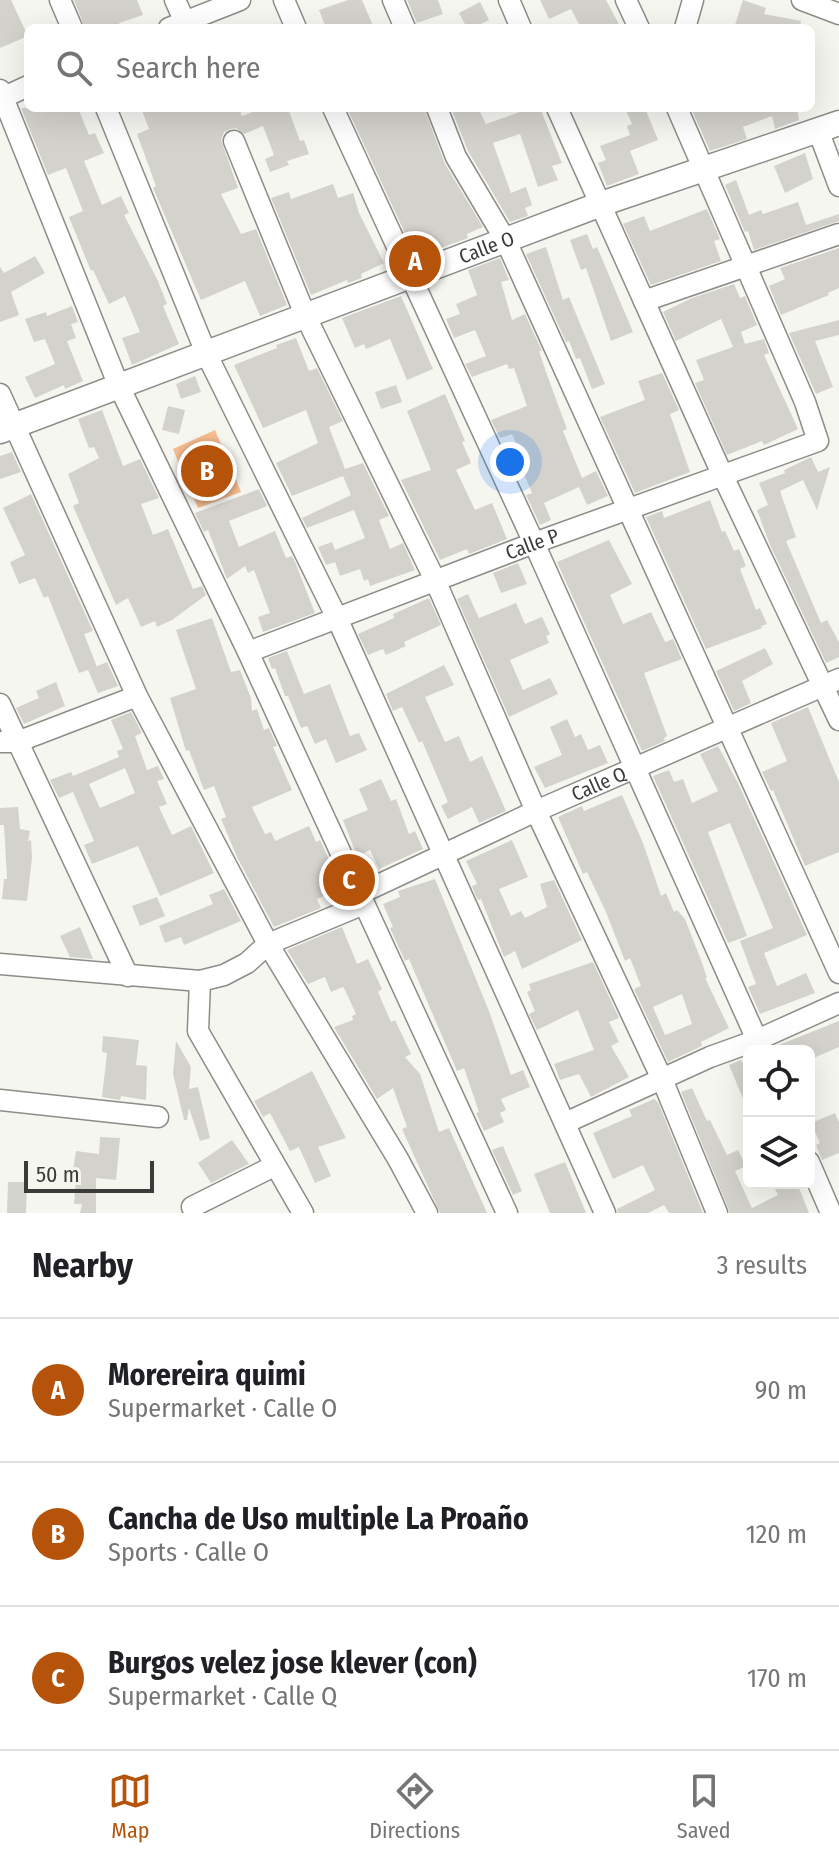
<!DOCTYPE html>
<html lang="en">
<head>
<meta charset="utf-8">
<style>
	:root { --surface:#fff; --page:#f6f6f6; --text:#202124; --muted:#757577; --line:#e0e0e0; --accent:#b45309 }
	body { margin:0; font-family:"Fira Sans Condensed",sans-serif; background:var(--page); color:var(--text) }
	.controls { position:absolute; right:24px; bottom:24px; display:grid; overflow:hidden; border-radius:12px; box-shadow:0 8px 32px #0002 }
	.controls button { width:72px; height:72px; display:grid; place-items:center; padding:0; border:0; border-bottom:2px solid var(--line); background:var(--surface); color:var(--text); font:40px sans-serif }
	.scale { position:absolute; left:24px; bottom:20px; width:130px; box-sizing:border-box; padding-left:8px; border:4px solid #3b3b39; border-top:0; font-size:22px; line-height:28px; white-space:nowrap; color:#3b3b39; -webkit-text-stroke:6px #f6f6f1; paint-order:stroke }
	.you { position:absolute; left:510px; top:462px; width:28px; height:28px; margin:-20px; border:6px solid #fff; border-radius:50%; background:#1a73e8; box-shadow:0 0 0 12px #1a73e833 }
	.badge { display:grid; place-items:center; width:52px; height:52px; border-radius:50%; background:var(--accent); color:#fff; font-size:26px; font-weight:700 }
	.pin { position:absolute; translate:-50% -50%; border:4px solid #fff; box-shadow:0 2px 8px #0006 }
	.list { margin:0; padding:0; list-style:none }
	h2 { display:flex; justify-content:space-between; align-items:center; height:104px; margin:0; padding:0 32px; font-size:34px }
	h2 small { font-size:26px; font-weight:400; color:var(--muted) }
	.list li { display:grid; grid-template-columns:52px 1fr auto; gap:24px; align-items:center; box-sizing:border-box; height:144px; padding:0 32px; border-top:2px solid var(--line) }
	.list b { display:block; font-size:30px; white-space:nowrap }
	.list p { margin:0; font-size:26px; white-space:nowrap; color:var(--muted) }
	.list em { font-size:26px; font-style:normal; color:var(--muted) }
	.icon { flex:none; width:44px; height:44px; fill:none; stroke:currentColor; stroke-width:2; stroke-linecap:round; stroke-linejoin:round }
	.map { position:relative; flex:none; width:839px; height:1213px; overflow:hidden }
	.search { position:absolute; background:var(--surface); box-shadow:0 8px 32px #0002; left:24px; right:24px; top:24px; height:88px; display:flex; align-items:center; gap:20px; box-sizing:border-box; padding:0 28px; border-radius:12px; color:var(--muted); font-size:30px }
	.sheet { height:536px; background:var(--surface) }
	nav { display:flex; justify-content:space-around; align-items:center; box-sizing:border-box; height:112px; border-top:2px solid var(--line); background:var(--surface); font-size:22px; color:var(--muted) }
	nav a { display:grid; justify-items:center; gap:4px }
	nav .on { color:var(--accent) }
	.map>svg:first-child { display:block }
	.green { fill:#f5bc8f }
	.building { fill:#d4d2cd; fill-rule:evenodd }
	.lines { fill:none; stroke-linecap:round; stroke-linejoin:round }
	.minor-casing { stroke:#8d8c88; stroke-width:23 }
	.tertiary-casing { stroke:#8d8c88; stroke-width:27 }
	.minor { stroke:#fff; stroke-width:20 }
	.tertiary { stroke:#fff; stroke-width:24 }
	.labels { text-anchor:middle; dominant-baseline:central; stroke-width:8; stroke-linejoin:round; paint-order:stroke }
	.street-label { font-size:20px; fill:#3b3b39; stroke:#f6f6f1 }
</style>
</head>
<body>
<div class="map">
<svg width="839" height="1213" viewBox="0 0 839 1213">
	<rect width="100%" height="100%" fill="#f6f6f1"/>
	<path class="green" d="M215 430 241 492 198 508 173 449Z"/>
	<g class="building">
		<path d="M0 0H11L28 36 0 48Z"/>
		<path d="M74 0H137L143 15 119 23 122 28H85Z"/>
		<path d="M348 0H362L374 28H326L319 10Z"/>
		<path d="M407 0H438L443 14 417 23Z"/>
		<path d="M540 0H606L621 28H581L571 9 549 19Z"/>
		<path d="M743 0 766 8 764 14 801 21 800 28H734Z"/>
		<path d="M480 2 489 20 473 28H467L459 13Z"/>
		<path d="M21 108H78L89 135 95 133 104 153 84 161 102 205 121 196 129 213 124 215 158 281 167 304 163 306 179 344 132 365 122 338 140 332 125 296 109 304 93 270 91 271 69 217 83 211 66 168 48 175Z"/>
		<path d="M141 108H239L242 116 263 108H288L300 141 304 140 309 154 287 161 289 165 270 172 265 159 274 155 263 126 244 134 236 128 230 129 224 132 221 140 238 188 221 194 241 234 256 229 287 305 260 316 245 281 201 300 153 188 156 186 137 134 149 129Z"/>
		<path d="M347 108H424L445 164 483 227 467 234 468 238 416 257Z"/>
		<path d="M451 108H478L486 124 531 108H540L562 163 552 166 558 180 538 187 520 134 493 143 511 193 526 187 532 205 525 208 528 216 510 222 468 151Z"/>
		<path d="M625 108H645L658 140 630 151 639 174 607 186 598 163 606 160 600 146 630 135 627 126 632 124Z"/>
		<path d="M691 108H797L799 120 775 129 772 116 743 127 747 139 710 151Z"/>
		<path d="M805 153 813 179 785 193 774 166Z"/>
		<path d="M736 180 749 215 761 210 763 214 798 202 806 225 839 214V221L754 250 748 231 745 232 725 185Z"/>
		<path d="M333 184 338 198 353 193 359 213 384 263 361 274 362 278 348 283 347 280 311 295 271 198 289 192 291 199Z"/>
		<path d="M707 209 720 239 714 241 721 261 651 285 623 224 644 216 650 231Z"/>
		<path d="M587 234 593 249 597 247 633 332 611 341 586 268 581 270 570 240Z"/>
		<path d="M546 247 563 300 569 297 605 384 592 389 580 358 576 359 569 341 566 342 526 254Z"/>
		<path d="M839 248V288L828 293 829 295 781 315 769 286 785 279 780 268Z"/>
		<path d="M35 256 45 273 11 292 19 315 0 322V267L4 273Z"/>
		<path d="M500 258 509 280 501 282 512 320 525 314 542 351H539L546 372 567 429 563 431 582 478 596 471 608 496 587 505 579 487 544 503 551 520 540 525 526 495 532 493 519 462 523 460 512 434 500 438 491 420 527 406 514 368 509 369 507 364 472 377 465 364 486 356 475 330 454 338 446 319 460 314 456 304 477 295 468 270Z"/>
		<path d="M734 284 740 298 745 296 757 325 741 332 745 344 764 339 769 353 764 355 798 429 764 445 762 441 727 455 695 383 704 380 696 360 733 347 721 319 676 341 663 312 692 298Z"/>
		<path d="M401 296 433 369 407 380 390 339 366 349 364 344 355 348 342 318Z"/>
		<path d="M72 306 78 322 71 324 76 338 67 341 83 381 65 389 64 385 35 398 25 377 55 364 45 339 34 342 25 319 46 312 47 316Z"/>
		<path d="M839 320V335L815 341 833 387 816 394 789 333Z"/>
		<path d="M296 338 309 371 317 368 343 421 329 427 345 469 363 463 389 516 379 520 390 549 403 543 415 570 370 586 368 579 364 581 360 569 340 576 335 562 326 565 318 547 332 542 335 550 365 538 354 510 307 528 302 518 351 495 343 476 292 496 276 463 318 443 306 410 263 428 234 365 277 348 276 345Z"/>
		<path d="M662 373 679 410 670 414 690 472 635 493 600 417 645 400 638 381Z"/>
		<path d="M195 376 201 392 181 399 176 384Z"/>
		<path d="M396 385 402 402 381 409 375 392Z"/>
		<path d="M445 394 465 441 462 442 471 463 456 470 475 510 492 503 507 539 469 554 467 549 440 560 401 480 431 470 407 411Z"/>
		<path d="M168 406 185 410 179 434 162 430Z"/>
		<path d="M102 410 123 466 140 459 159 498 141 504 153 535 168 529 193 589 202 586 206 595 172 620 157 627 155 621 141 627 128 598 116 605 73 506 79 503 68 474 99 458 94 447 89 448 78 419Z"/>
		<path d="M12 452 21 472 0 479V456Z"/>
		<path d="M811 457 818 472 830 467 817 510 803 480 780 491 796 537 786 541 821 623 827 620 839 642V657L826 663 770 545 757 510 768 505 759 483 785 473 784 470Z"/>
		<path d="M259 489 267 506 229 521 239 547 275 531 286 558 292 556 295 562 315 613 263 632 258 617 270 613 254 570 248 573 245 566 227 579 208 530 204 532 195 513Z"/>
		<path d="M31 494 93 631 84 634 97 667 79 673 48 596 44 598 35 578 19 584 10 562 25 555 3 508Z"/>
		<path d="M710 500 722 532 725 531 734 551 739 549 746 566 740 569 756 610 760 608 767 624 761 626 762 628 706 649 646 517 662 511 664 518Z"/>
		<path d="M609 540 632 584 610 595 623 624 651 612 665 642 673 639 682 659 644 673 667 736 664 738 665 741 642 751 557 562Z"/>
		<path d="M518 563 527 584 501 593 493 573Z"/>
		<path d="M468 594 479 618 516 603 525 624 542 617 550 634 546 636 549 643 510 660 523 690 550 678 558 694 509 717 457 599Z"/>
		<path d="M429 598 441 625 404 642 406 646 386 655 383 649 368 655 358 634 394 618 393 614Z"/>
		<path d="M212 618 231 672 240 670 251 698 252 711 257 709 264 730 269 728 277 746 273 747 292 790 252 807 265 834 271 832 275 841 309 826 316 842 320 840 332 866 329 867 335 874 337 890 317 899 321 908 274 927 237 857 221 819 226 817 214 786 204 790 189 750 186 751 170 698 196 689 176 630Z"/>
		<path d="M765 648 773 664 742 681 751 703 734 711 716 671Z"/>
		<path d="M287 651 304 694 330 684 350 736 359 733 367 750 336 763 326 739 315 744 307 726 301 728 288 696H285L275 668 272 669 268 658Z"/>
		<path d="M107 662 118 686 98 693 88 670Z"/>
		<path d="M444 665 454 685 425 697 445 742 459 736 470 762 482 756 506 811 479 823 472 807 448 819 441 806 448 802 422 741 419 743 402 707 393 711 386 694Z"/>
		<path d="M56 682 65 706 24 724 16 708 39 698 36 691Z"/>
		<path d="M808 707 839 782V852L805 866 773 790 771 791 762 772 787 761 771 723Z"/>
		<path d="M131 712 142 733 135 736 147 770 158 766 164 779 157 781 167 804 159 807 172 835 191 826 214 873 160 896 138 846 92 864 84 845 94 841 73 792 59 798 50 780 71 772 73 776 119 757 117 751 123 749 111 720ZM125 768 135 793 100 808 89 784Z"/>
		<path d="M567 719 575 737 581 734 588 750 600 745 608 763 545 788 534 767 562 755 550 727Z"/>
		<path d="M718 746 738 783 807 935 764 953 777 986 806 973 815 993 760 1014 748 987 756 984 740 941 773 928 730 823 708 832 747 936 728 943 653 776 669 770 674 782 683 779 692 803 718 791 700 754Z"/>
		<path d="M381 779 391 801 396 799 409 834 415 831 423 849 379 869 370 850 357 856 343 820 368 810 359 789Z"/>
		<path d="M622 795 643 843 661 896 666 893 674 912 677 910 685 919 701 960 707 978H705L729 1028 701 1042 702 1046 668 1062 634 989 641 986 630 958 625 961 606 912 587 872 583 874 558 817 582 806 584 811ZM682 994 692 1024 665 1035 653 1007Z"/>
		<path d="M18 807 20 829 30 831 28 841 31 840 32 858 27 901 2 899 4 879H7L4 825H0V808Z"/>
		<path d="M512 840 528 877 499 889 511 916 521 911 525 918 547 907 540 884 554 880 582 940 522 969 515 951 504 957 481 899 478 900 475 894 472 886 477 884 466 861Z"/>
		<path d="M435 879 489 1011 511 1075 523 1070 530 1087 501 1099 506 1110 500 1113 504 1122 484 1131 476 1113 479 1112 464 1068 457 1071 409 959 405 961 390 928 393 927 383 904 400 897 398 891Z"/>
		<path d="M224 889 241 921 184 945 181 937 165 943 159 926 213 904 209 895Z"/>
		<path d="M157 897 165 916 140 926 132 906Z"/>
		<path d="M80 927 93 959 70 957 60 936Z"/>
		<path d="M342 927 357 964 368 959 382 989 378 992 391 1022 395 1020 411 1054 405 1057 420 1074 439 1132 449 1128 487 1213H440L402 1129 407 1127 393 1088 377 1099 334 1027 353 1020 352 1016 356 1014 345 990 343 987 331 992 325 977 308 984 287 950Z"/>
		<path d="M593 962 619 1018 609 1022 619 1042 611 1046 629 1077 591 1097 579 1074 560 1080 554 1064 594 1050 578 1010 537 1030 529 1014 535 1011 527 992 531 990 529 984Z"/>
		<path d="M839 1021V1047L809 1060V1051H775L774 1047Z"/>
		<path d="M103 1036 139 1040 136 1065 147 1066 146 1100 121 1096 120 1100 102 1097 107 1053 102 1052Z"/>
		<path d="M176 1041 191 1067 189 1089 198 1087 210 1138 200 1141 189 1108 187 1120H184L173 1074Z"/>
		<path d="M741 1060 747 1071 749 1070V1113L729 1065Z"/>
		<path d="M312 1071 346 1138 318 1147 331 1176 315 1183 299 1147 290 1151 270 1113 263 1117 254 1101Z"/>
		<path d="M692 1088 707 1121 710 1120 727 1155 738 1150 746 1166 735 1171 752 1208 778 1195 772 1183H797L809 1213H730L681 1092Z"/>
		<path d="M654 1099 658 1102 703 1213H669L664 1205 648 1213H618L617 1209 655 1190 643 1165 613 1179 593 1133 632 1116 629 1110Z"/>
		<path d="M835 1113 839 1122V1153L822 1160 816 1145 820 1143 811 1123Z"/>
		<path d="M100 1137 120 1138 116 1180 96 1178V1213H80L82 1204H74L76 1178 72 1177 76 1151 99 1154Z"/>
		<path d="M232 1140 249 1164 211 1183 198 1163Z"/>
		<path d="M503 1146 522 1191 513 1195 492 1150Z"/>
		<path d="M565 1162 586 1213H550L534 1174Z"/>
		<path d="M8 1182H27L26 1213H7Z"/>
	</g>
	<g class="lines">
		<defs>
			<g id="minor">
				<path d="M60 0 72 28"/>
				<path d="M175 0 185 22"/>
				<path d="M284 0 296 28"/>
				<path d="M393 0 405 28"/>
				<path d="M509 0 521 28"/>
				<path d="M626 0 639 28"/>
				<path d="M802 0 839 14"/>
				<path d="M169 28 240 0"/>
				<path d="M685 28 693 0"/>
				<path d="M0 90 118 384 248 652 507 1213"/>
				<path d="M0 99 28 86"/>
				<path d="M106 108 206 353 337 618 605 1213"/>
				<path d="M333 108 534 543 762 1051"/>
				<path d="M437 108 456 157 506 241 839 973"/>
				<path d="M557 108 722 474 839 720"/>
				<path d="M818 130 839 186"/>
				<path d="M234 141 306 317 435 580 536 811 662 1079 717 1213"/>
				<path d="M644 301 839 234"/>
				<path d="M0 394 137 696 268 944 398 1159 427 1213"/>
				<path id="s1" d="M248 652 534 543 818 441 805 402 677 108"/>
				<path d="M0 704 128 976"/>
				<path d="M0 742H17L137 696"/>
				<path id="s2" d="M359 894 536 811 839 679"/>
				<path d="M0 964 200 981 224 975 247 963 268 944 364 904"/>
				<path d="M200 981 198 1031 303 1213"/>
				<path d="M0 1100 158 1117"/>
				<path d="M565 1123 710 1057 757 1040 839 1003"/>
				<path d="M809 1162 831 1213"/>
				<path d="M192 1207 274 1166"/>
			</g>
			<g id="tertiary">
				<path id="s3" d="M0 431 601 204 839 123"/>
			</g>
		</defs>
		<use href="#minor" class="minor-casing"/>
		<use href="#tertiary" class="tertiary-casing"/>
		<use href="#minor" class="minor"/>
		<use href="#tertiary" class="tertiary"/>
	</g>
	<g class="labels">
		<g class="street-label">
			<text stroke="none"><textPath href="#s3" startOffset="520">Calle O</textPath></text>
			<text stroke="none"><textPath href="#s1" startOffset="304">Calle P</textPath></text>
			<text stroke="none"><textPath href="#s2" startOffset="264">Calle Q</textPath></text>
		</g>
	</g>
</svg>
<div class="controls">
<button><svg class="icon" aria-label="locate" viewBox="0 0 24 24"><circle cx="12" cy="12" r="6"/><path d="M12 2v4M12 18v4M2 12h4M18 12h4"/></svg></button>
<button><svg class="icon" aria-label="layers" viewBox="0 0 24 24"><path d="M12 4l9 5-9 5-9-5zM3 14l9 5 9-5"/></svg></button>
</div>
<div class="scale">50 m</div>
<div class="you"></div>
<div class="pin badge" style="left:415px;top:261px">A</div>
<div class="pin badge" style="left:207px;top:471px">B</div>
<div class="pin badge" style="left:349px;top:880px">C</div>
<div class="search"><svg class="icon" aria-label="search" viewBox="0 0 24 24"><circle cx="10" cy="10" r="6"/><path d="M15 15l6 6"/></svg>Search here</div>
</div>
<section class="sheet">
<h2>Nearby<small>3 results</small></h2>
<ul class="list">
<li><span class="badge">A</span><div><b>Morereira quimi</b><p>Supermarket · Calle O</p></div><em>90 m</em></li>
<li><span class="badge">B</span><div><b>Cancha de Uso multiple La Proaño</b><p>Sports · Calle O</p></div><em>120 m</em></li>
<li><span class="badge">C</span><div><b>Burgos velez jose klever (con)</b><p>Supermarket · Calle Q</p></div><em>170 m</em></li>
</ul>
</section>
<nav>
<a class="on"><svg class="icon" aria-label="map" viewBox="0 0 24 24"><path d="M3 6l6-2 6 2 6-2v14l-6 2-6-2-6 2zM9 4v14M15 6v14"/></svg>Map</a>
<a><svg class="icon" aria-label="directions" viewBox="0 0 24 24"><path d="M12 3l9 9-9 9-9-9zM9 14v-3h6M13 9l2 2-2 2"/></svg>Directions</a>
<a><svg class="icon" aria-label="saved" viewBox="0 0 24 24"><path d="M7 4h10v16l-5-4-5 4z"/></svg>Saved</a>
</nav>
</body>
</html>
